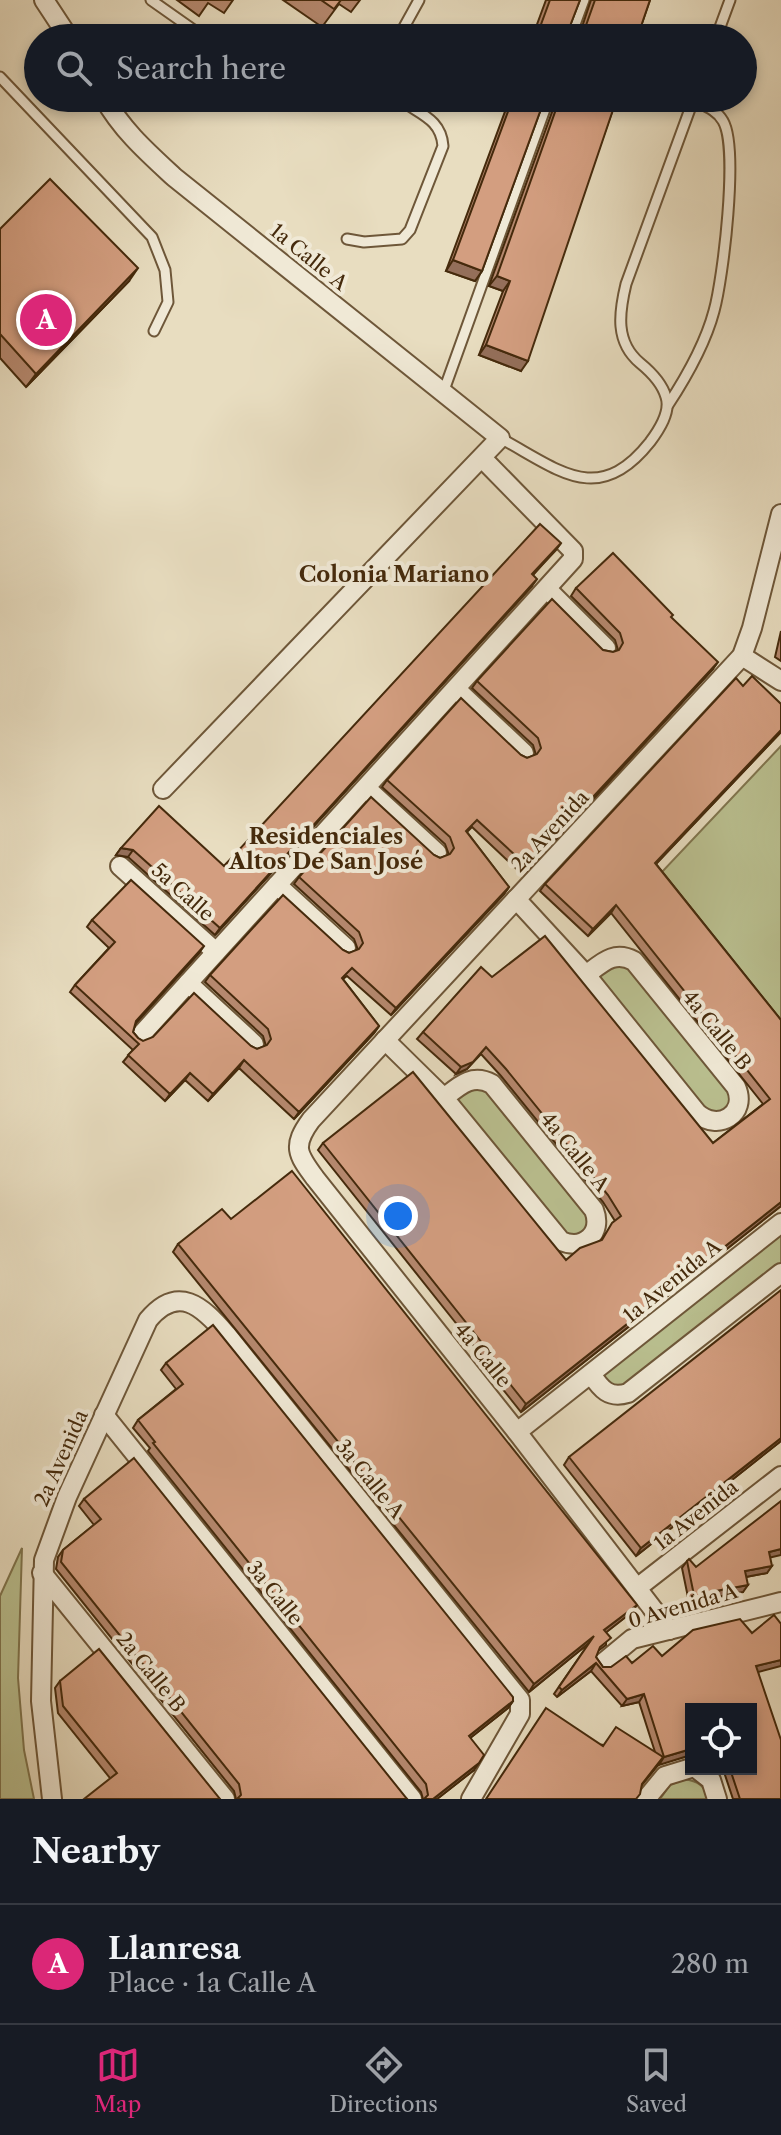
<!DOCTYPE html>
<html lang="en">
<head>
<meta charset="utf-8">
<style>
	:root { --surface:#171b24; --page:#20242c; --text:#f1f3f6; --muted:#9ea1a6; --line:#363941; --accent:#db2777 }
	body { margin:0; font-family:"Libre Caslon Text",serif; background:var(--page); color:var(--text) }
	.controls { position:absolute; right:24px; bottom:24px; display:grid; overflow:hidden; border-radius:0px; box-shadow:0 4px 12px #0003 }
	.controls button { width:72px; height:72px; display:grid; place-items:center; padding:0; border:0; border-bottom:2px solid var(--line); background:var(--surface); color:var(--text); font:40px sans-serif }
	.you { position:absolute; left:398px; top:1216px; width:28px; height:28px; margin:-20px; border:6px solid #fff; border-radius:50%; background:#1a73e8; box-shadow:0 0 0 12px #1a73e833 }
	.badge { display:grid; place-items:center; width:52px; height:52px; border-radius:50%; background:var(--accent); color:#fff; font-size:26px; font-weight:700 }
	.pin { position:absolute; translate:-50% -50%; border:4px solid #fff; box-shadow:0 2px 8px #0006 }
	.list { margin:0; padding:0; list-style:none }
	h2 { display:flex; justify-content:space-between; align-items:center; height:104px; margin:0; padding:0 32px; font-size:34px }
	h2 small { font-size:26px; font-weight:400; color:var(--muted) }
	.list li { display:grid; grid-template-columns:52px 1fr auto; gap:24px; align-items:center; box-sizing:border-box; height:120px; padding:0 32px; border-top:2px solid var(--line) }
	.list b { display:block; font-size:30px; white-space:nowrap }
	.list p { margin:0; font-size:26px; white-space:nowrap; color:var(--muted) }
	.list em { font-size:26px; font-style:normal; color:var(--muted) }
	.icon { flex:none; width:44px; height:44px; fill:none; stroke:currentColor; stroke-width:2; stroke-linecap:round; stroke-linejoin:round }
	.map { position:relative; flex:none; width:781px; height:1799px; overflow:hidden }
	.search { position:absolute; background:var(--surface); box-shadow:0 4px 12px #0003; left:24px; right:24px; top:24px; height:88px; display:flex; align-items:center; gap:20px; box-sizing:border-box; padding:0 28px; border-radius:44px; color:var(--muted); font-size:30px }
	.sheet { height:224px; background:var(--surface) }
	nav { display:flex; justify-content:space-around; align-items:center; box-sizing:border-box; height:112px; border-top:2px solid var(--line); background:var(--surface); font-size:22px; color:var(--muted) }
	nav a { display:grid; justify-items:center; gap:4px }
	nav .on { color:var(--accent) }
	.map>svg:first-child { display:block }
	.green { fill:#bac090; stroke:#80754e; stroke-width:2 }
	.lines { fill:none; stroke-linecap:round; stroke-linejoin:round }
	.service-casing { stroke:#6e5739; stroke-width:13 }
	.minor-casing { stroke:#6e5739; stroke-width:22 }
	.service { stroke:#f0e9d6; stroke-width:9 }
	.minor { stroke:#f0e9d6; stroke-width:18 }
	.wall { fill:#b5886e; stroke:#452a0c; stroke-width:2 }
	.shaded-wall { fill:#946f5a; stroke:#452a0c; stroke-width:2 }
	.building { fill:#d39e80; stroke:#452a0c; stroke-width:2 }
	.labels { text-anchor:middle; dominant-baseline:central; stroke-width:8; stroke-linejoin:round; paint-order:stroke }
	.street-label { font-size:20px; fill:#452a0c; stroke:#f0e9d6 }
	.neighbourhood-label { font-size:22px; font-weight:bold; fill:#452a0c; stroke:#f0e9d6 }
</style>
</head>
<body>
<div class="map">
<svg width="781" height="1799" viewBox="0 0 781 1799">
	<rect width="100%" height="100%" fill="#e8ddc0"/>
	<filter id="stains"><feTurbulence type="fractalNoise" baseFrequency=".0025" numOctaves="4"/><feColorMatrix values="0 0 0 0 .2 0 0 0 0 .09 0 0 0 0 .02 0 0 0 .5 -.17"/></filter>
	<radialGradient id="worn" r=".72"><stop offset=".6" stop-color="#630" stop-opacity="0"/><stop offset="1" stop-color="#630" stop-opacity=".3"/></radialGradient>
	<g class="green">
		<path d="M781 746V1022L660 874Z"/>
		<path d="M620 956 739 1101 711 1121 586 975Z"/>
		<path d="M478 1079 597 1216 577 1245 444 1098Z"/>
		<path d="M781 1223V1273L628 1393 591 1374Z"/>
		<path d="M22 1548 18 1678 24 1750 34 1799H0V1596Z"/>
		<path d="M684 1779C699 1781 704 1786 710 1799H660L670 1785Z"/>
	</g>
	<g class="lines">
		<defs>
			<g id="service">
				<path d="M151 0 205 38"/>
				<path d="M398 38 419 0"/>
				<path d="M570 38 584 0"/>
				<path d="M716 38 730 0"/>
				<path d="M0 77 152 237 165 270 168 302 154 331"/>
				<path d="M347 239 364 242 402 239 410 230 443 146C441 118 418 114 398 98"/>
				<path d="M443 393 549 98"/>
				<path d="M668 405C687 376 705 345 714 311 723 279 739 148 723 121 717 110 705 106 693 100"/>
				<path d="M500 438C558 469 598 508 650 442 659 430 671 412 666 397 662 383 651 372 640 363 615 342 619 313 626 284L694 98"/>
			</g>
			<g id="minor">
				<path d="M44 0 69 38"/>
				<path d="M104 98C122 130 147 152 174 177L500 438 163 789"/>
				<path d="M547 589 606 648"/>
				<path d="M742 656 781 681"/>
				<path d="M456 689 524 753"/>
				<path d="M366 788 437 853"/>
				<path d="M120 866 216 952"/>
				<path d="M277 885 346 948"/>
				<path d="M516 899 586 975 697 1113C718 1132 748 1114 736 1087L634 961C614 950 602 963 586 975"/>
				<path d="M188 983 254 1044"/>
				<path d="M140 1036 573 559V551L482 458"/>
				<path d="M385 1040 444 1098 561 1241C584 1251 603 1233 594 1210L492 1084C472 1073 459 1086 444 1098"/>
				<path d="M591 1374C601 1389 609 1399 628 1393L781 1273"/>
				<path d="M104 1415 412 1799"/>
				<path d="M517 1432 781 1223"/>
				<path d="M42 1573 225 1799"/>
				<path d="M637 1588 781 1476"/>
				<path d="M669 1630 517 1432 315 1178C297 1154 292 1146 311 1120L742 656 752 628 781 514"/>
				<path d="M603 1663 632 1639 781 1602"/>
				<path d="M697 1769 711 1780 717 1799"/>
				<path d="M52 1799 41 1701 44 1560 67 1497 148 1320C178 1284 202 1306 226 1334L520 1700V1714L471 1799"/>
				<path d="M646 1799 665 1776 691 1768"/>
			</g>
		</defs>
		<use href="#service" class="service-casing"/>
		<use href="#minor" class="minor-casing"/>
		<use href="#service" class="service"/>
		<use href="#minor" class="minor"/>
	</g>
	<g class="wall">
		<path d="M177 0H233L224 13 208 3 199 16Z"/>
		<path d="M283 0H360L351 12 339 4 322 27Z"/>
		<path d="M546 0H580L570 26 571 32 575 35 580 33 591 0H650L637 38H532Z"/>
		<path d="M510 98H545L482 271 475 281 446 271Z"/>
		<path d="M555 98H617L521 371 479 355 503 291 489 286 556 101Z"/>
		<path d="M0 229 129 281 26 387 0 358Z"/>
		<path d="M561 543 533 575 532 586 215 935 128 857 116 855 121 848 224 866Z"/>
		<path d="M576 588 671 618 713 669 523 875 472 827 467 832 509 887 504 894 391 1015 347 976 343 979 379 1026 374 1033 294 1119 239 1068 208 1101 185 1080 165 1101 123 1062 133 1050 70 992 75 985 109 948 87 927 92 920 199 953 136 1023 133 1032 138 1038 143 1041 251 1046 257 1049 266 1046 263 1036 205 982 210 975 343 950 349 953 358 950 354 939 294 884 299 877 434 855 440 858 449 855 445 844 382 787 387 780 521 755 527 758 536 755 533 745 472 688 477 681 603 650 613 652 618 650 615 640 571 596Z"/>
		<path d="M781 631V661L775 657Z"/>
		<path d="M781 732 656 864 781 1020V1206L521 1412 485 1367 488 1364 463 1332 318 1150 323 1143 566 1260 601 1240 615 1221 603 1202 501 1076 481 1054 467 1069 456 1074 417 1039 423 1032 492 977 713 1143 763 1104 611 913 588 936 540 891 545 884Z"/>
		<path d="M231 1219 632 1612 606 1632V1645L598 1651 596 1657 603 1667H611L662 1656 758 1672 781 1799H733L723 1769H751L691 1709V1755L659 1764 642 1785 603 1745 655 1752 639 1702 622 1706 591 1671 557 1697 554 1694 589 1643 529 1692 173 1252 178 1244Z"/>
		<path d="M166 1363 513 1701 508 1708 470 1738 474 1770 437 1799H423L421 1792 148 1451 150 1448 133 1428 138 1420 176 1389 161 1370Z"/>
		<path d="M781 1441 636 1556 564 1465 569 1457Z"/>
		<path d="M84 1499 407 1799H236L234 1791 56 1569 58 1557 63 1550 94 1525 79 1506Z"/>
		<path d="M770 1558 767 1573 746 1577 743 1592 720 1596 722 1598 717 1605 691 1612 682 1568 687 1561 696 1567Z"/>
		<path d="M60 1681 220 1799 110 1778 58 1713 55 1688Z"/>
	</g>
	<g class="shaded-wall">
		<path d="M453 260 482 271 475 281 446 271Z"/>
		<path d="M138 268 129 281 26 387 36 374Z"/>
		<path d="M497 276 510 281 503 291 489 286Z"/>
		<path d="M486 345 528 361 521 371 479 355Z"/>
		<path d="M561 543 556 550 527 581 532 574Z"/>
		<path d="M537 579 532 586 215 935 220 928Z"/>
		<path d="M718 662 713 669 523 875 528 867Z"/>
		<path d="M781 730V732L650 870 655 863Z"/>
		<path d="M121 848 133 850 128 857 116 855Z"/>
		<path d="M509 887 504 894 391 1015 396 1008Z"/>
		<path d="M616 905 611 913 588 936 593 929Z"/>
		<path d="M204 946 199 953 131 1028 136 1021Z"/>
		<path d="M379 1026 374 1033 294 1119 299 1112Z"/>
		<path d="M486 1047 467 1069 456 1074 461 1067Z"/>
		<path d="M244 1060 239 1068 208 1101 213 1094Z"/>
		<path d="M190 1073 185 1080 165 1101 170 1094Z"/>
		<path d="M781 1202V1206L521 1412 526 1404Z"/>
		<path d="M781 1438V1441L636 1556 641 1548Z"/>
		<path d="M781 1549V1555L764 1559 769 1552Z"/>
		<path d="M772 1566 767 1573 740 1578 745 1571Z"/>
		<path d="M748 1585 743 1592 711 1598 716 1591Z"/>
		<path d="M722 1598 717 1605 691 1612 696 1605Z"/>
		<path d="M637 1605 632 1612 599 1638 604 1630Z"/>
		<path d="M594 1636 589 1643 529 1692 534 1684Z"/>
		<path d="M781 1660V1666L751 1674 756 1666Z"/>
		<path d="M596 1663 591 1671 557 1697 562 1690Z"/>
		<path d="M644 1694 639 1702 622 1706 627 1699Z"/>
		<path d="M513 1701 508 1708 464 1743 469 1736Z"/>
		<path d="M691 1749V1755L659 1765 664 1757Z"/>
		<path d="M479 1763 474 1770 437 1799H433Z"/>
	</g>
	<g class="building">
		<path d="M321 0H341L334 9Z"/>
		<path d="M550 0H580L570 26 571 32 575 35 584 31 595 0H650L637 38H536Z"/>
		<path d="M513 98H545L482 271 453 260Z"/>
		<path d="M560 98H617L528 361 486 345 510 281 497 276Z"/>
		<path d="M50 179 138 268 36 374 0 334V229Z"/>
		<path d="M540 524 561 543 532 574 537 579 220 928 133 850 121 848 159 806 224 866Z"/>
		<path d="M613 553 673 615 671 617 718 662 528 867 477 820 466 831 509 887 396 1008 352 968 342 978 379 1026 299 1112 244 1060 213 1094 190 1073 170 1094 128 1055 139 1044 75 985 115 942 92 920 131 880 204 946 136 1021 133 1032 138 1038 143 1041 153 1037 194 993 251 1046 257 1049 267 1045 271 1039 268 1029 210 975 283 895 343 950 349 953 359 949 363 943 359 932 299 877 371 797 434 855 440 858 450 854 454 848 450 837 387 780 461 698 521 755 527 758 537 754 541 748 538 738 477 681 552 599 603 650 613 652 619 650 623 643 620 633 576 588Z"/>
		<path d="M752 676 781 704V730L655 863 781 1020V1202L526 1404 490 1359 493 1357 468 1325 323 1143 413 1072 566 1260 580 1248 602 1240 612 1223 621 1216 608 1195 506 1069 486 1047 473 1062 461 1067 423 1032 481 967 492 977 545 936 713 1143 770 1099 616 905 593 929 545 884 736 678 743 686Z"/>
		<path d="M292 1171 637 1605 604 1630 611 1638 600 1647 596 1657 603 1667H611L626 1656 632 1663 653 1646 662 1656 693 1630 740 1619 752 1633 774 1615 781 1624V1660L756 1666 781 1740V1799H740L730 1769H751V1709H691V1749L664 1757 644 1694 627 1699 596 1663 562 1690 559 1687 594 1636 534 1684 178 1244 222 1209 231 1219Z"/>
		<path d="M781 1290V1438L641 1548 569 1457Z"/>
		<path d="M213 1325 513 1697V1701L469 1736 484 1755 479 1763 433 1799H424L428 1795 426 1784 153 1443 155 1442 138 1420 183 1384 166 1363Z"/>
		<path d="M134 1458 407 1799H237L241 1795 239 1784 61 1562 63 1550 101 1519 84 1499Z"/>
		<path d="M781 1501V1549L769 1552 772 1566 745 1571 748 1585 716 1591 722 1598 696 1605 687 1561 689 1559 696 1567Z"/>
		<path d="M99 1649 220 1799H84L117 1773 63 1706 60 1681Z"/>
		<path d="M546 1708 603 1746 616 1727 663 1757 642 1784 640 1794 636 1799H486Z"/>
	</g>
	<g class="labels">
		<g class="street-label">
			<text transform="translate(309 257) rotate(39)">1a Calle A</text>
			<text transform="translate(550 831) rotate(-47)">2a Avenida</text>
			<text transform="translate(183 892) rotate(42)">5a Calle</text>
			<text transform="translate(717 1030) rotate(51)">4a Calle B</text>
			<text transform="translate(575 1152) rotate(51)">4a Calle A</text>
			<text transform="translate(672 1281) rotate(-39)">1a Avenida A</text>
			<text transform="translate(483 1355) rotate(51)">4a Calle</text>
			<text transform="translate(61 1458) rotate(-66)">2a Avenida</text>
			<text transform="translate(370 1479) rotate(51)">3a Calle A</text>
			<text transform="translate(696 1515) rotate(-38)">1a Avenida</text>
			<text transform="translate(275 1593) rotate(51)">3a Calle</text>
			<text transform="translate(683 1606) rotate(-16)">0 Avenida A</text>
			<text transform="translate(151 1672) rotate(51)">2a Calle B</text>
		</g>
		<g class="neighbourhood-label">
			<text x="394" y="574">Colonia Mariano</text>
			<text x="326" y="836">Residenciales<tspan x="326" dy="25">Altos De San José</tspan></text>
		</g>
	</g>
	<rect width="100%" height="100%" filter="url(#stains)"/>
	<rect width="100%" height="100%" fill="url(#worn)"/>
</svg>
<div class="controls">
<button><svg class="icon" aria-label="locate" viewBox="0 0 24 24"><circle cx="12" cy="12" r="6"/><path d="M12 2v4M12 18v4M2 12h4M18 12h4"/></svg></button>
</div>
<div class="you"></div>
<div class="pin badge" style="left:46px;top:320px">A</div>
<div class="search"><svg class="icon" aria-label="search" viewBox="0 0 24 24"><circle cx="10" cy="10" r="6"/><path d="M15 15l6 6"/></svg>Search here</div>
</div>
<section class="sheet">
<h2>Nearby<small></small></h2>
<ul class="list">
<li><span class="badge">A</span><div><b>Llanresa</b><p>Place · 1a Calle A</p></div><em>280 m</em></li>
</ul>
</section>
<nav>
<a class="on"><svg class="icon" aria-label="map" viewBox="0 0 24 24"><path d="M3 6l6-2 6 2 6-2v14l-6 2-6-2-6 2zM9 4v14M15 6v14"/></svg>Map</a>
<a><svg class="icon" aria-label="directions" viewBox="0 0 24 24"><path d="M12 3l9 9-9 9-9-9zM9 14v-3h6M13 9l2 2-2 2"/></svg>Directions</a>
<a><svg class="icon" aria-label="saved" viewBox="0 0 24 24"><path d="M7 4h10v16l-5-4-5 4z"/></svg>Saved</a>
</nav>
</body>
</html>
